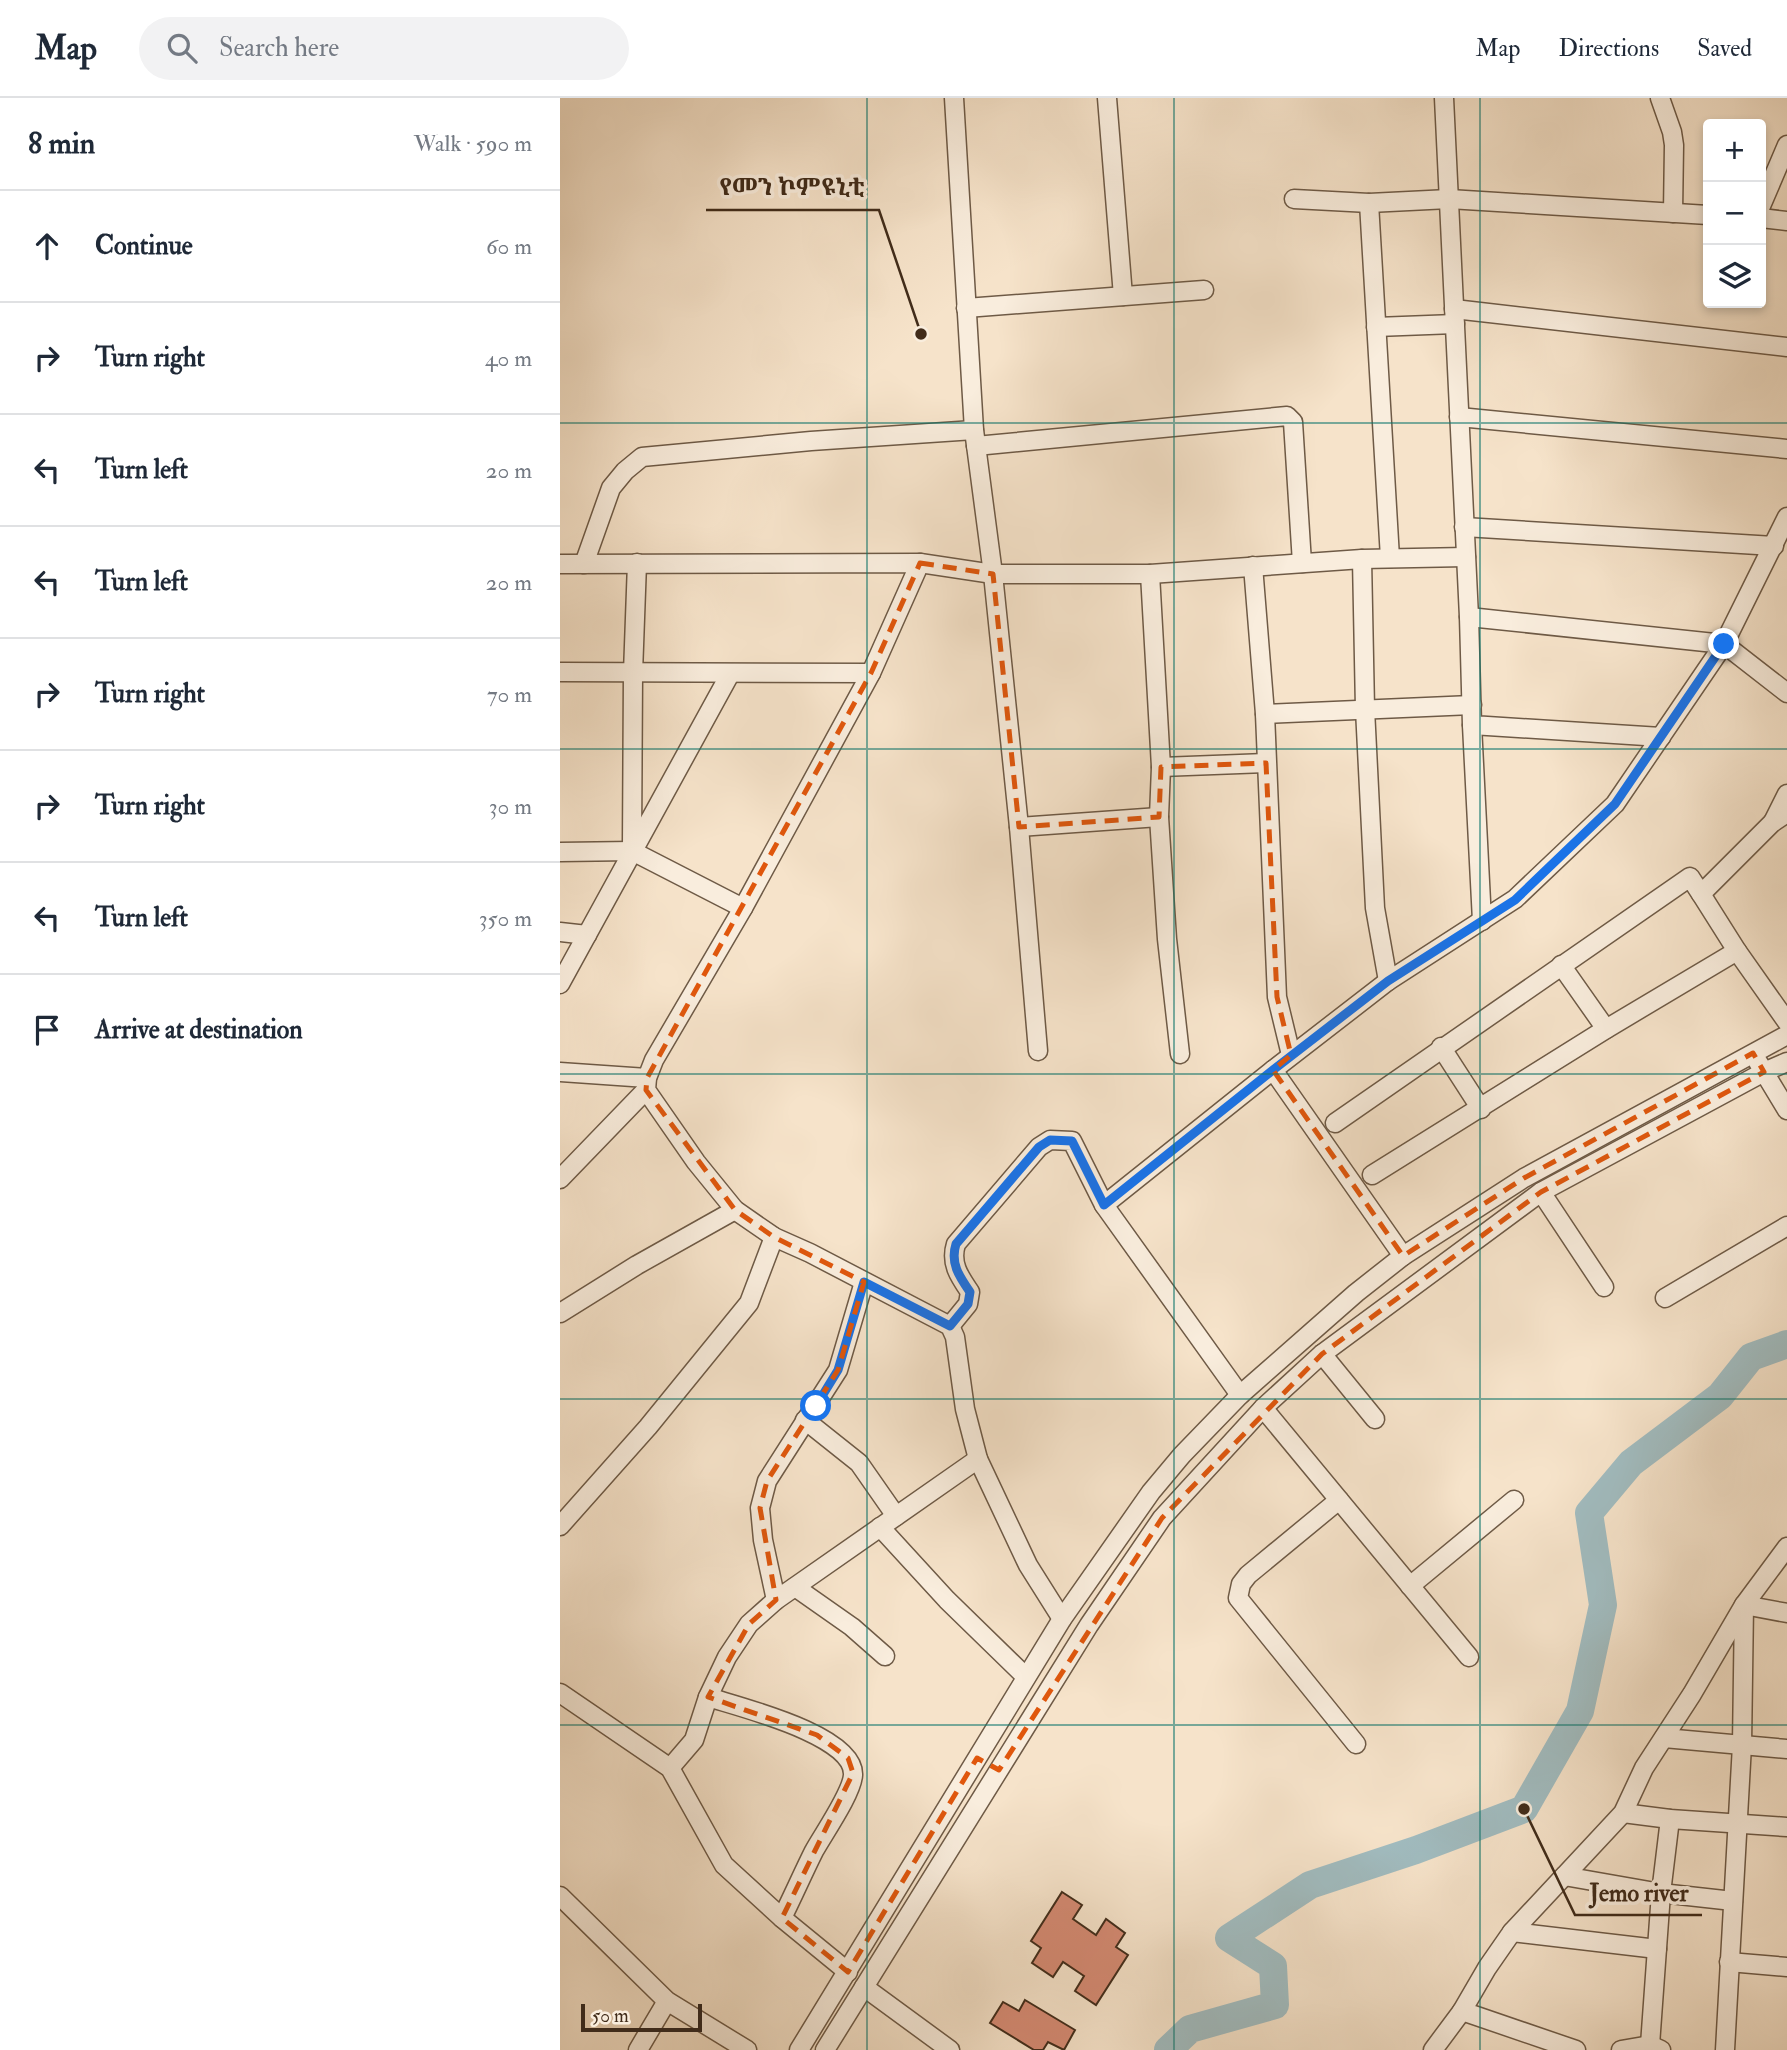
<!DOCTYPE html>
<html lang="en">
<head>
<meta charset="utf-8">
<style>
	:root { --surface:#fff; --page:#f2f2f3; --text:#1f2937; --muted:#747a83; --line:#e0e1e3 }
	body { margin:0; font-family:"IM FELL Double Pica","Noto Serif Ethiopic",serif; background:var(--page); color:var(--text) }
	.controls { position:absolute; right:21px; top:21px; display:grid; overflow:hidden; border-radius:7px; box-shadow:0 4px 10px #0003 }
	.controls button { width:63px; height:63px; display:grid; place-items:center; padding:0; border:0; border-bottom:2px solid var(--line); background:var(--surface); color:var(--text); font:35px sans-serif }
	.scale { position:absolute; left:21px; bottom:18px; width:121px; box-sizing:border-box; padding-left:7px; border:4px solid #412c1a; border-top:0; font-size:19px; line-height:24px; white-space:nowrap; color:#412c1a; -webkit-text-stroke:5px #f9eddd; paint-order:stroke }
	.stop { position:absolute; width:21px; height:21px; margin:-16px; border:5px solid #1a73e8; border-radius:50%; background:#fff }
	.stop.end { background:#1a73e8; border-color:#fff; box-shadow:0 2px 7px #0008 }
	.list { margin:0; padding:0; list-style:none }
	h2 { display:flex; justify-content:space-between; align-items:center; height:91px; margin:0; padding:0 28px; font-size:30px }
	h2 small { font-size:23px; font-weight:400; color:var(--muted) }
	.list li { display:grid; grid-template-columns:46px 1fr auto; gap:21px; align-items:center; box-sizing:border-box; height:112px; padding:0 28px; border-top:2px solid var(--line) }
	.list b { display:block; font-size:26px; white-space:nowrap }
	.list em { font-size:23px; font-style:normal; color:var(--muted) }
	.icon { flex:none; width:38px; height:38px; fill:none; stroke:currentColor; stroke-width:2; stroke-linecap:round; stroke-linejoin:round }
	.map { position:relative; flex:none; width:1227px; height:1952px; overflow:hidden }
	header { display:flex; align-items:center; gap:42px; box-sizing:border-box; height:98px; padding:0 35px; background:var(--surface); border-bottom:2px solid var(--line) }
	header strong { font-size:33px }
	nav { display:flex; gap:38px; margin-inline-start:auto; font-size:24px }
	.search { width:490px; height:63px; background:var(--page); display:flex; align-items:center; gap:18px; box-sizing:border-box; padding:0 24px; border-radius:38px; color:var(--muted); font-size:26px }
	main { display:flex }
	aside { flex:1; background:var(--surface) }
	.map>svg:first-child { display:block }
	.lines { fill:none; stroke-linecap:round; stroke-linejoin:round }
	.river { stroke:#a1bcc0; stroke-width:28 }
	.building { fill:#d58a73; stroke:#412c1a; stroke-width:2 }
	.minor-casing { stroke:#6e5a46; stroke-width:21 }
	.minor { stroke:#f9eddd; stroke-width:18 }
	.route { stroke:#1a73e8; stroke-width:9 }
	.marked { fill:none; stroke:#e0570d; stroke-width:5; stroke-dasharray:14 9; stroke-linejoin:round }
	.grid { fill:none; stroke:#0f766e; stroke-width:2; stroke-opacity:0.55 }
	.leader { fill:none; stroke:#412c1a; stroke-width:2.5 }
	.callout-dot { fill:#412c1a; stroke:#f9eddd; stroke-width:2.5 }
	.callout-label { font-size:24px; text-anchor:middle; font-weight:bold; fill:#412c1a; stroke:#f9eddd; stroke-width:7; stroke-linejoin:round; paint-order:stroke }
</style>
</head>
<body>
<header>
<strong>Map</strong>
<div class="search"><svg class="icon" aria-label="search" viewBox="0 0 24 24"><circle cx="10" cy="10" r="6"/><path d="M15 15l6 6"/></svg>Search here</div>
<nav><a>Map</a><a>Directions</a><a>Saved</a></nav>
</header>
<main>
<aside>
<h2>8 min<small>Walk · 590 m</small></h2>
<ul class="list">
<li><svg class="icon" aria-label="ahead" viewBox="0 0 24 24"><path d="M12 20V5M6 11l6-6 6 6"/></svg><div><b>Continue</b></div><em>60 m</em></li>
<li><svg class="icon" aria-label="right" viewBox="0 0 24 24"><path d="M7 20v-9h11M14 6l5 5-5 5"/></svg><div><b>Turn right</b></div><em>40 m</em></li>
<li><svg class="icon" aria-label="left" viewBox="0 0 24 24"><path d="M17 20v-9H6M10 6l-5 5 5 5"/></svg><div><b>Turn left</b></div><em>20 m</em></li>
<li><svg class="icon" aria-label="left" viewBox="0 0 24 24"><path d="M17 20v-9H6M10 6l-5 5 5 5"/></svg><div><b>Turn left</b></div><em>20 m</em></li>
<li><svg class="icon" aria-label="right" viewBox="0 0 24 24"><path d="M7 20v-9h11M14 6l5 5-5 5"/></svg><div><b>Turn right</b></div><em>70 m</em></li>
<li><svg class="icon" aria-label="right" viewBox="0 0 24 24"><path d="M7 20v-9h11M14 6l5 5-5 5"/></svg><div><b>Turn right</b></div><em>30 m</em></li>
<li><svg class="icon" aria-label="left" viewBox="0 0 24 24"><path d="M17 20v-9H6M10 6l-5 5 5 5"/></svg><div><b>Turn left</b></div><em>350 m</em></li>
<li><svg class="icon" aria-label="arrive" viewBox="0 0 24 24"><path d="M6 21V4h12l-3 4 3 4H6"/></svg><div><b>Arrive at destination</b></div></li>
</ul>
</aside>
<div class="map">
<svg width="1227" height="1952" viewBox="0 0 1227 1952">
	<rect width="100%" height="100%" fill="#f6e3ca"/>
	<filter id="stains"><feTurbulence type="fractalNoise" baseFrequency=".00286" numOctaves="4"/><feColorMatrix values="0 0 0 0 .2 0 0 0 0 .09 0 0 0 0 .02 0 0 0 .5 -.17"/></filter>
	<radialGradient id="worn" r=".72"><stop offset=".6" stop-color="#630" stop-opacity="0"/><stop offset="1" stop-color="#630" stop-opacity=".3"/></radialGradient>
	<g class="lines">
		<path class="river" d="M608 1952 630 1931 715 1907 713 1868 669 1840 750 1787 856 1752 964 1711 1020 1613 1043 1507 1029 1415 1071 1365 1160 1298 1191 1259 1227 1246"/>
	</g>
	<g class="building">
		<path d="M502 1794 522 1807 513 1821 536 1837 546 1821 565 1835 556 1849 568 1857 536 1907 515 1893 524 1878 503 1864 493 1879 472 1865 481 1850 471 1843Z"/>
		<path d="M465 1902 515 1932 504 1952 488 1944 483 1952H474L430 1925 443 1904 459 1913Z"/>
	</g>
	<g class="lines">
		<defs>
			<g id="minor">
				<path d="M394 0 414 332 433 476 459 729 478 953"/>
				<path d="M547 0 563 198"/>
				<path d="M884 0 909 519 912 627 1101 639"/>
				<path d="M1100 0 1112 34 1114 47 1113 115"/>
				<path d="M734 101 809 105 889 101 1148 117"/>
				<path d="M809 105 830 460"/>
				<path d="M1201 108 1227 47"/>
				<path d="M1201 120 1227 123"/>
				<path d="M406 210 644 192"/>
				<path d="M894 211 1227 249"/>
				<path d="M816 229 895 226"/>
				<path d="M899 319 1227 351"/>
				<path d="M416 348 727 318 733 324 742 465"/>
				<path d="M904 429 1214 448"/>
				<path d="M802 461 805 611 815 810 828 883"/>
				<path d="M360 465 311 575 183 810 94 962 87 980 86 992 136 1064 175 1112 214 1139 250 1155 390 1228 395 1239 405 1311 418 1361 468 1467 502 1521"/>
				<path d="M0 466 360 465 433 476H590L802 461 906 459"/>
				<path d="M24 466 51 390 65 373 82 359 251 343 414 332"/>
				<path d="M693 468 705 616 717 899 731 957"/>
				<path d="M590 476 601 669 599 719 607 841 620 956"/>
				<path d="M909 519 1164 546 1227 595"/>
				<path d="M0 574 311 575"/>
				<path d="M705 616 912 607"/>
				<path d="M912 627 922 823"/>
				<path d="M601 669 706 665"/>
				<path d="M1213 724 1227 696"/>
				<path d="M459 729 599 719"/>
				<path d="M72 749 73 575 77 465"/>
				<path d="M0 754 72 753 183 810"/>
				<path d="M0 834 27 837"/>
				<path d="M1177 853 1227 924"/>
				<path d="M1001 867 1046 931"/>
				<path d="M0 886 170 576"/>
				<path d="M881 949 921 1011"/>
				<path d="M1198 964 1227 1012"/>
				<path d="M713 972 843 1158"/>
				<path d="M0 974 87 980"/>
				<path d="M775 1025 1130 779 1141 796 1212 725 1227 715"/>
				<path d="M812 1077 1046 931 1177 853 1141 796"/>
				<path d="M0 1081 86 992"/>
				<path d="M981 1094 1044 1189"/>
				<path d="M1105 1200 1227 1128"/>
				<path d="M0 1215 77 1167 175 1112"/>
				<path d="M390 1228 408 1206 410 1194C399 1178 390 1165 396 1146L479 1049 490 1042 512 1043 544 1107"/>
				<path d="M762 1256 815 1321"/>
				<path d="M680 1297 544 1107 713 972 828 883 955 801 1055 706 1164 546 1227 419"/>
				<path d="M703 1310 909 1559"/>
				<path d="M245 1322 299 1365 336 1418"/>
				<path d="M779 1402 688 1477 681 1486 678 1500 796 1646"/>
				<path d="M0 1428 88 1329 189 1205 214 1139"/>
				<path d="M320 1429 387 1502 466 1579"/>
				<path d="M850 1488 954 1402"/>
				<path d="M235 1489 292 1529 325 1558"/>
				<path d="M216 1502 203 1442 200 1410 207 1383 278 1272 304 1184"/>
				<path d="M0 1595 110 1670 164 1767 222 1820 288 1874"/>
				<path d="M148 1599C179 1609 295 1637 293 1677 292 1695 264 1735 254 1753 243 1775 233 1798 222 1820"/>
				<path d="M1104 1640 1227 1651"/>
				<path d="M110 1670 134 1642 148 1599 167 1559 189 1526 216 1502 418 1361"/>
				<path d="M1063 1715 1110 1721 1227 1729"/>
				<path d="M1004 1778 1101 1795 1173 1803"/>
				<path d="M0 1798 107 1903 187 1952"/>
				<path d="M952 1834 1097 1851"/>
				<path d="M1169 1864 1227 1869"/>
				<path d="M304 1889 390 1952"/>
				<path d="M1090 1947 1101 1795 1110 1721"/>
				<path d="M78 1952 107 1903"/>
				<path d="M239 1952 502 1521 591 1394 622 1357 680 1297 796 1195 843 1158 964 1080 1227 937"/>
				<path d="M265 1952 529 1527 602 1420 703 1310 762 1256 981 1094 1204 974 1227 964"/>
				<path d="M873 1952 902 1913"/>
				<path d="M1016 1952 902 1913 927 1870 952 1834 1063 1715 1084 1670 1132 1596 1184 1507 1227 1515"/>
				<path d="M1061 1952 1090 1947 1101 1952"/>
				<path d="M1165 1952 1182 1647 1184 1507 1227 1449"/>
			</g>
		</defs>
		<use href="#minor" class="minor-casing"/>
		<use href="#minor" class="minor"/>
	</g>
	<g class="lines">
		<path class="route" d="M256 1308 278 1272 304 1184 390 1228 408 1206 410 1194C399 1178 390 1165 396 1146L479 1049 490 1042 512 1043 544 1107 713 972 828 883 955 802 1055 706 1164 546"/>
	</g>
	<path class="marked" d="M360 465 433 476 459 729 599 719 601 669 706 665 717 899 731 957 713 972 843 1158 964 1080 1193 955 1204 974 981 1094 762 1256 602 1420 439 1672 417 1660 288 1874 222 1820 293 1675 288 1660 257 1637 148 1599 189 1526 216 1502 200 1410 207 1383 278 1272 304 1184 214 1139 175 1112 86 992 87 980 311 575Z"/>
	<path class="grid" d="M307 0V1952M614 0V1952M920 0V1952M0 325H1227M0 651H1227M0 976H1227M0 1301H1227M0 1627H1227"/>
	<path class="leader" d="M361 236L319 112H146M964 1711L1015 1817H1142"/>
	<g class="callout-dot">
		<circle cx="361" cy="236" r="7"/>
		<circle cx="964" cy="1711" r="7"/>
	</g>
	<g class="callout-label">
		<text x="232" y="97">የመን ኮምዩኒቲ</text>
		<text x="1079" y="1803">Jemo river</text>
	</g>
	<rect width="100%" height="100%" filter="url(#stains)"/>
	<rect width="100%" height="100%" fill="url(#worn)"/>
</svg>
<div class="controls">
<button>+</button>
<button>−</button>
<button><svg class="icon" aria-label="layers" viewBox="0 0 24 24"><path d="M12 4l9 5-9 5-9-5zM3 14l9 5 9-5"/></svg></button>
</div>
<div class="scale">50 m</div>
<div class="stop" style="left:256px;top:1308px"></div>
<div class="stop end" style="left:1164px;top:546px"></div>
</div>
</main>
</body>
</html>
